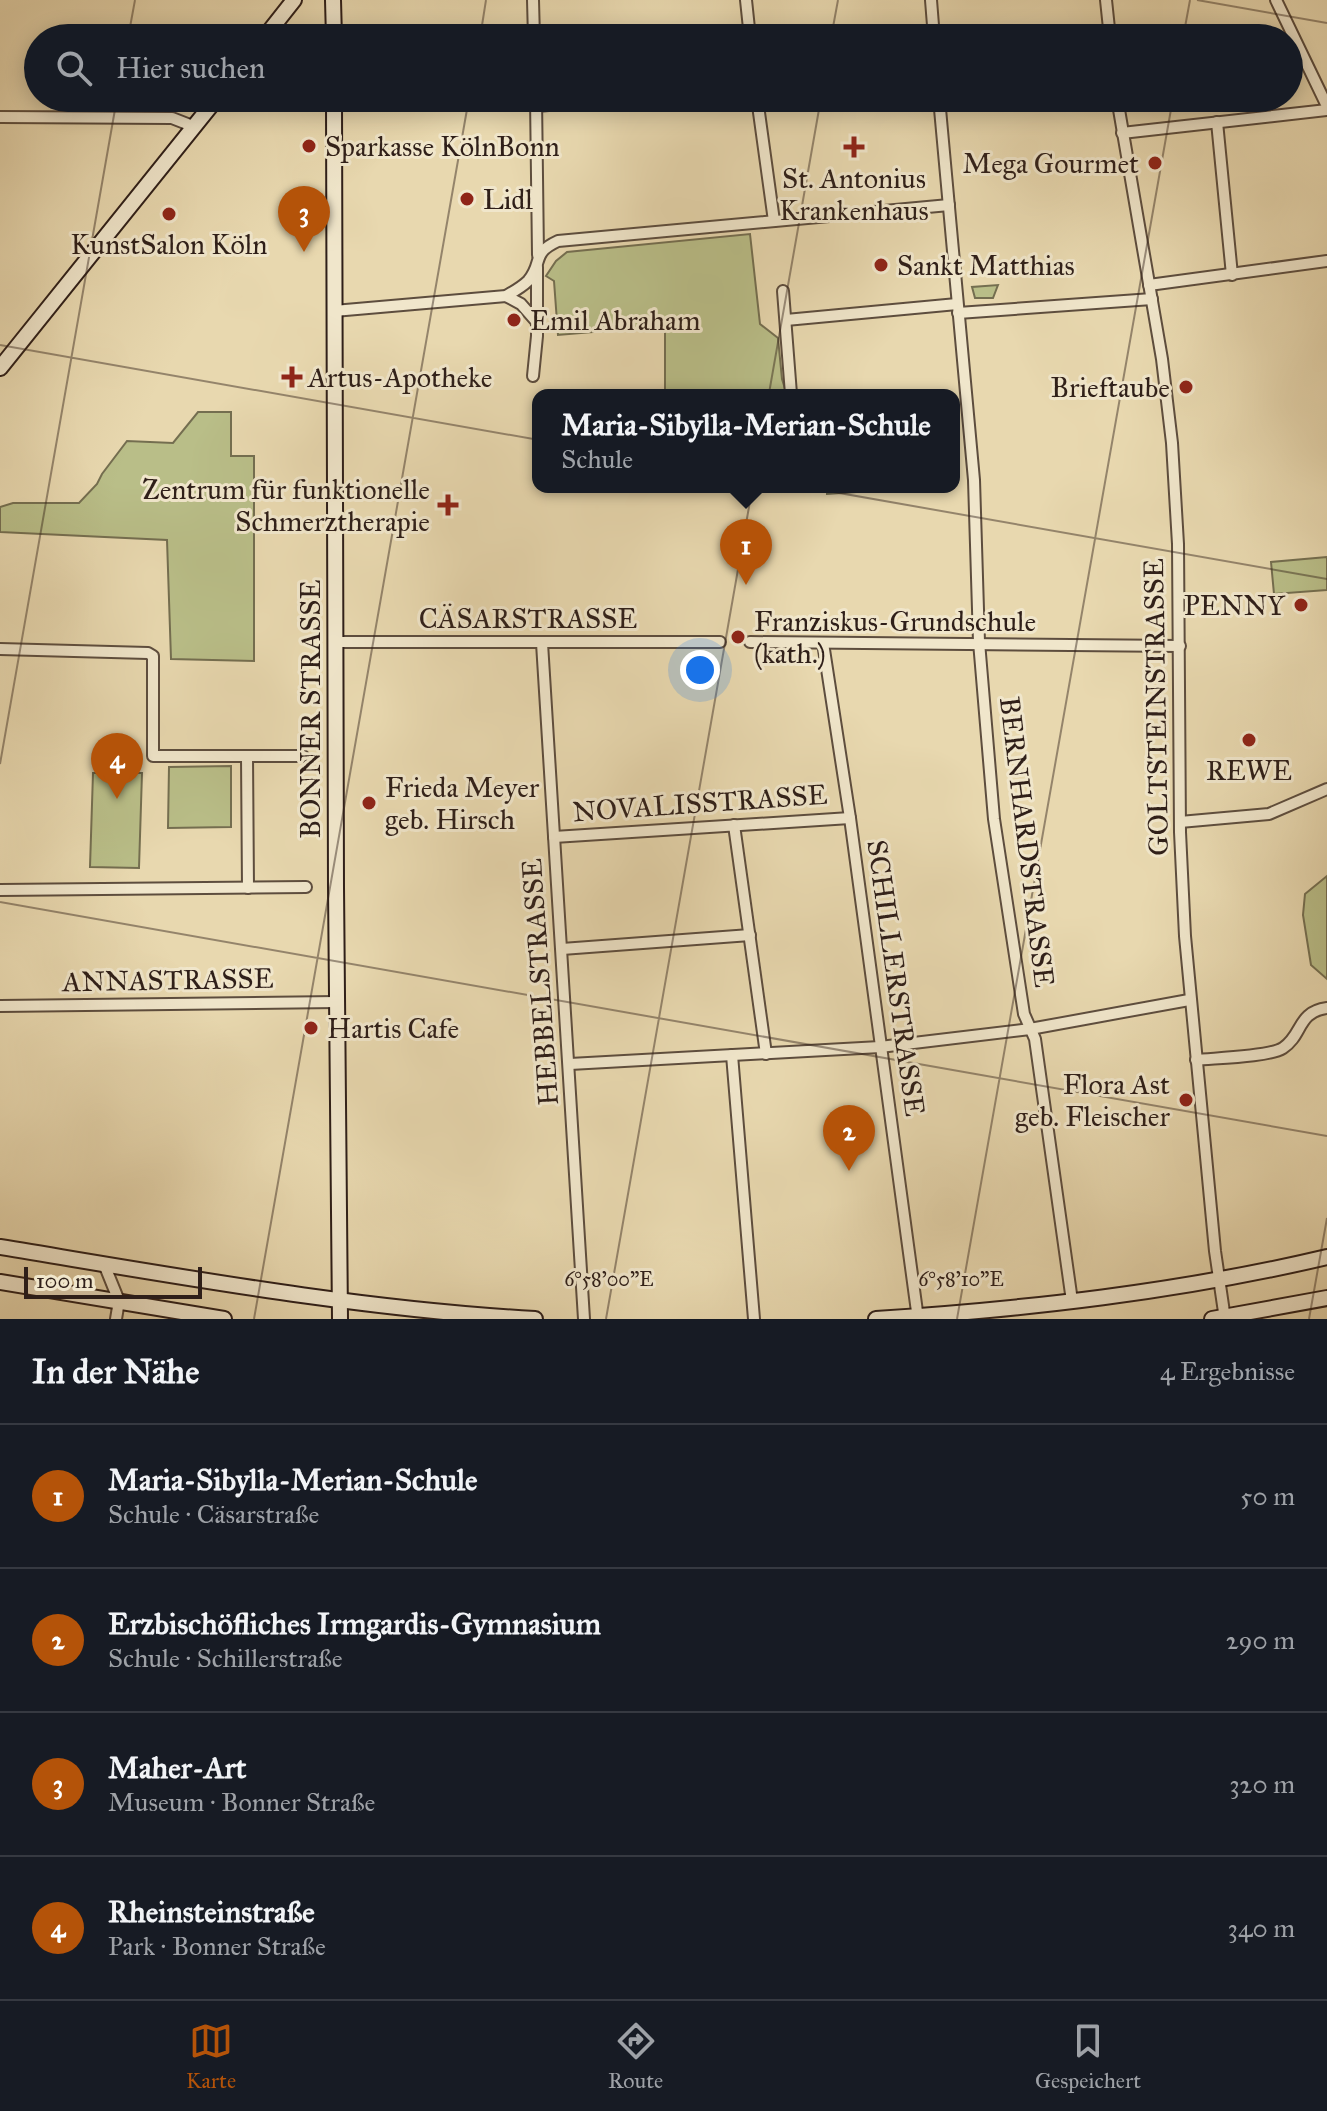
<!DOCTYPE html>
<html lang="de">
<head>
<meta charset="utf-8">
<style>
	:root { --surface:#171b24; --page:#242831; --text:#f1f3f6; --muted:#9ea1a6; --line:#363941; --accent:#b45309 }
	body { margin:0; font-family:"IM FELL Great Primer",serif; background:var(--page); color:var(--text) }
	.scale { position:absolute; left:24px; bottom:20px; width:178px; box-sizing:border-box; padding-left:8px; border:4px solid #2f1f19; border-top:0; font-size:22px; line-height:28px; white-space:nowrap; color:#2f1f19; -webkit-text-stroke:6px #f0e6cb; paint-order:stroke }
	.you { position:absolute; left:700px; top:670px; width:28px; height:28px; margin:-20px; border:6px solid #fff; border-radius:50%; background:#1a73e8; box-shadow:0 0 0 12px #1a73e833 }
	.badge { display:grid; place-items:center; width:52px; height:52px; border-radius:50%; background:var(--accent); color:#fff; font-size:26px; font-weight:700 }
	.pin { position:absolute; translate:-50% -66px; filter:drop-shadow(0 2px 4px #0008) }
	.pin::after { content:''; position:absolute; top:42px; width:28px; height:24px; background:inherit; clip-path:polygon(0 0,100% 0,50% 100%) }
	.popup { position:absolute; left:532px; top:389px; width:428px; height:104px; box-sizing:border-box; display:grid; place-content:center; border-radius:16px; background:var(--surface); filter:drop-shadow(0 2px 6px #0005); font-size:26px; white-space:nowrap; color:var(--muted) }
	.popup b { font-size:30px; color:var(--text) }
	.popup::after { content:''; position:absolute; left:50%; top:100%; margin-left:-16px; border:16px solid transparent; border-top-color:var(--surface) }
	.list { margin:0; padding:0; list-style:none }
	h2 { display:flex; justify-content:space-between; align-items:center; height:104px; margin:0; padding:0 32px; font-size:34px }
	h2 small { font-size:26px; font-weight:400; color:var(--muted) }
	.list li { display:grid; grid-template-columns:52px 1fr auto; gap:24px; align-items:center; box-sizing:border-box; height:144px; padding:0 32px; border-top:2px solid var(--line) }
	.list b { display:block; font-size:30px; white-space:nowrap }
	.list p { margin:0; font-size:26px; white-space:nowrap; color:var(--muted) }
	.list em { font-size:26px; font-style:normal; color:var(--muted) }
	.icon { flex:none; width:44px; height:44px; fill:none; stroke:currentColor; stroke-width:2; stroke-linecap:round; stroke-linejoin:round }
	.map { position:relative; flex:none; width:1327px; height:1319px; overflow:hidden }
	.search { position:absolute; background:var(--surface); box-shadow:0 4px 20px #0003; left:24px; right:24px; top:24px; height:88px; display:flex; align-items:center; gap:20px; box-sizing:border-box; padding:0 28px; border-radius:44px; color:var(--muted); font-size:30px }
	.sheet { height:680px; background:var(--surface) }
	nav { display:flex; justify-content:space-around; align-items:center; box-sizing:border-box; height:112px; border-top:2px solid var(--line); background:var(--surface); font-size:22px; color:var(--muted) }
	nav a { display:grid; justify-items:center; gap:4px }
	nav .on { color:var(--accent) }
	.map>svg:first-child { display:block }
	.green { fill:#b9be88; stroke:#746e50; stroke-width:2 }
	.lines { fill:none; stroke-linecap:round; stroke-linejoin:round }
	.street-casing { stroke:#5d4d3e; stroke-width:14 }
	.secondary-casing { stroke:#2f1f19; stroke-width:18 }
	.street { stroke:#f0e6cb; stroke-width:10 }
	.secondary { stroke:#f0e6cb; stroke-width:14 }
	.ticks { fill:none; stroke:#2f1f19; stroke-width:2; stroke-opacity:0.45 }
	.poi-dot { fill:#8f2418; stroke:#f0e6cb; stroke-width:3 }
	.labels { text-anchor:middle; dominant-baseline:central; stroke-width:6; stroke-linejoin:round; paint-order:stroke }
	.poi-label { font-size:28px; fill:#2f1f19; stroke:#f0e6cb; text-anchor:start }
	.street-label { font-size:28px; fill:#2f1f19; stroke:#f0e6cb }
	.ticks-label { font-size:20px; text-anchor:middle; fill:#2f1f19; stroke:#f0e6cb; stroke-width:6; stroke-linejoin:round; paint-order:stroke }
</style>
</head>
<body>
<div class="map">
<svg width="1327" height="1319" viewBox="0 0 1327 1319">
	<rect width="100%" height="100%" fill="#e8d8af"/>
	<filter id="stains"><feTurbulence type="fractalNoise" baseFrequency=".0025" numOctaves="4"/><feColorMatrix values="0 0 0 0 .2 0 0 0 0 .09 0 0 0 0 .02 0 0 0 .5 -.17"/></filter>
	<radialGradient id="worn" r=".72"><stop offset=".6" stop-color="#630" stop-opacity="0"/><stop offset="1" stop-color="#630" stop-opacity=".3"/></radialGradient>
	<g class="green">
		<path d="M750 234 760 324 778 338 782 379 787 395H665V326L558 335 554 281 546 276 556 261 567 252Z"/>
		<path d="M998 285 993 298H975L972 287Z"/>
		<path d="M198 412H231V456H254V661L171 659 167 540 0 532V507L13 503H79L97 484 102 474 127 441 173 443Z"/>
		<path d="M827 487H886V490L827 494Z"/>
		<path d="M1327 557V590L1274 594 1271 562Z"/>
		<path d="M231 766V827L168 828 169 767Z"/>
		<path d="M93 773H142L139 868 90 867Z"/>
		<path d="M1327 876V979L1311 965 1303 915 1305 894Z"/>
	</g>
	<g class="lines">
		<defs>
			<g id="street">
				<path d="M533 0 534 38"/>
				<path d="M746 0 750 38"/>
				<path d="M931 0 934 38"/>
				<path d="M1106 0 1110 38"/>
				<path d="M1276 0 1327 106"/>
				<path d="M536 98 538 255"/>
				<path d="M757 98 774 221"/>
				<path d="M939 98 974 480 979 642 994 819 1024 1014 1035 1039 1072 1301"/>
				<path d="M1117 98 1162 359 1172 443 1178 544 1180 832 1185 936 1215 1251 1225 1319"/>
				<path d="M537 106 629 98"/>
				<path d="M0 117 172 118 195 127"/>
				<path d="M1217 122 1232 275"/>
				<path d="M1122 133 1327 110"/>
				<path d="M1149 285 1327 261"/>
				<path d="M783 291 791 394"/>
				<path d="M506 296 521 304 535 320"/>
				<path d="M334 311 506 296C513 292 522 287 528 281 544 262 530 254 558 241L949 205"/>
				<path d="M958 313 1152 299"/>
				<path d="M786 320 957 304"/>
				<path d="M533 376 537 336V267"/>
				<path d="M335 642H720"/>
				<path d="M750 642 1180 646"/>
				<path d="M542 643 584 1319"/>
				<path d="M823 643 850 818 918 1319"/>
				<path d="M0 649 148 653 153 656V756H303"/>
				<path d="M247 756 248 888"/>
				<path d="M1180 822 1269 814 1327 789"/>
				<path d="M734 825 766 1054"/>
				<path d="M554 837 850 818"/>
				<path d="M0 890 306 887"/>
				<path d="M562 949 750 935"/>
				<path d="M0 1006 337 1002"/>
				<path d="M732 1055 754 1319"/>
				<path d="M1196 1060C1215 1058 1269 1057 1283 1048 1303 1035 1297 1012 1327 1008"/>
				<path d="M570 1064 880 1047 1030 1029 1189 1000"/>
				<path d="M104 1264 119 1301 116 1319"/>
			</g>
			<g id="secondary">
				<path d="M333 0 334 38"/>
				<path d="M264 38 294 0"/>
				<path d="M334 98 336 887 340 1319"/>
				<path d="M0 368 217 98"/>
				<path d="M0 1247C177 1276 356 1309 535 1319"/>
				<path d="M0 1282 224 1319"/>
				<path d="M876 1319C1027 1309 1179 1292 1327 1257"/>
				<path d="M1212 1319 1327 1298"/>
			</g>
		</defs>
		<use href="#street" class="street-casing"/>
		<use href="#secondary" class="secondary-casing"/>
		<use href="#street" class="street"/>
		<use href="#secondary" class="secondary"/>
	</g>
	<path class="ticks" d="M1197 0 1327 23M128 38 135 0M480 38 486 0M831 38 838 0M1183 38 1190 0M0 345 1327 579M0 764 117 98M0 902 1327 1136M254 1319 469 98M606 1319 821 98M957 1319 1173 98M1309 1319 1327 1218"/>
	<g class="poi-dot">
		<circle cx="309" cy="146" r="8"/>
		<path d="M850 135h8v8h8v8h-8v8h-8v-8h-8v-8h8z"/>
		<circle cx="1155" cy="163" r="8"/>
		<circle cx="467" cy="199" r="8"/>
		<circle cx="169" cy="214" r="8"/>
		<circle cx="881" cy="265" r="8"/>
		<circle cx="514" cy="320" r="8"/>
		<path d="M288 365h8v8h8v8h-8v8h-8v-8h-8v-8h8z"/>
		<circle cx="1186" cy="387" r="8"/>
		<path d="M444 493h8v8h8v8h-8v8h-8v-8h-8v-8h8z"/>
		<circle cx="1301" cy="605" r="8"/>
		<circle cx="738" cy="637" r="8"/>
		<circle cx="1249" cy="740" r="8"/>
		<circle cx="369" cy="803" r="8"/>
		<circle cx="311" cy="1028" r="8"/>
		<circle cx="1186" cy="1100" r="8"/>
	</g>
	<g class="labels">
		<g class="poi-label">
			<text x="325" y="146">Sparkasse KölnBonn</text>
			<text x="1139" y="163" text-anchor="end">Mega Gourmet</text>
			<text x="854" y="178" text-anchor="middle">St. Antonius<tspan x="854" dy="32">Krankenhaus</tspan></text>
			<text x="483" y="199">Lidl</text>
			<text x="169" y="244" text-anchor="middle">KunstSalon Köln</text>
			<text x="897" y="265">Sankt Matthias</text>
			<text x="530" y="320">Emil Abraham</text>
			<text x="308" y="377">Artus-Apotheke</text>
			<text x="1170" y="387" text-anchor="end">Brieftaube</text>
			<text x="430" y="489" text-anchor="end">Zentrum für funktionelle<tspan x="430" dy="32">Schmerztherapie</tspan></text>
			<text x="1285" y="605" text-anchor="end">PENNY</text>
			<text x="754" y="621">Franziskus-Grundschule<tspan x="754" dy="32">(kath.)</tspan></text>
			<text x="1249" y="770" text-anchor="middle">REWE</text>
			<text x="385" y="787">Frieda Meyer<tspan x="385" dy="32">geb. Hirsch</tspan></text>
			<text x="327" y="1028">Hartis Cafe</text>
			<text x="1170" y="1084" text-anchor="end">Flora Ast<tspan x="1170" dy="32">geb. Fleischer</tspan></text>
		</g>
		<g class="street-label">
			<text x="528" y="618">CÄSARSTRASSE</text>
			<text transform="translate(1156 707) rotate(-91)">GOLTSTEINSTRASSE</text>
			<text transform="translate(310 709) rotate(-90)">BONNER STRASSE</text>
			<text transform="translate(700 803) rotate(-4)">NOVALISSTRASSE</text>
			<text transform="translate(1027 842) rotate(83)">BERNHARDSTRASSE</text>
			<text transform="translate(896 978) rotate(82)">SCHILLERSTRASSE</text>
			<text transform="translate(168 980) rotate(-1)">ANNASTRASSE</text>
			<text transform="translate(540 982) rotate(-94)">HEBBELSTRASSE</text>
		</g>
	</g>
	<g class="ticks-label">
		<text x="609" y="1286">6°58'00"E</text>
		<text x="961" y="1286">6°58'10"E</text>
	</g>
	<rect width="100%" height="100%" filter="url(#stains)"/>
	<rect width="100%" height="100%" fill="url(#worn)"/>
</svg>
<div class="scale">100 m</div>
<div class="you"></div>
<div class="pin badge" style="left:746px;top:585px">1</div>
<div class="popup"><b>Maria-Sibylla-Merian-Schule</b>Schule</div>
<div class="pin badge" style="left:849px;top:1171px">2</div>
<div class="pin badge" style="left:304px;top:252px">3</div>
<div class="pin badge" style="left:117px;top:799px">4</div>
<div class="search"><svg class="icon" aria-label="search" viewBox="0 0 24 24"><circle cx="10" cy="10" r="6"/><path d="M15 15l6 6"/></svg>Hier suchen</div>
</div>
<section class="sheet">
<h2>In der Nähe<small>4 Ergebnisse</small></h2>
<ul class="list">
<li><span class="badge">1</span><div><b>Maria-Sibylla-Merian-Schule</b><p>Schule · Cäsarstraße</p></div><em>50 m</em></li>
<li><span class="badge">2</span><div><b>Erzbischöfliches Irmgardis-Gymnasium</b><p>Schule · Schillerstraße</p></div><em>290 m</em></li>
<li><span class="badge">3</span><div><b>Maher-Art</b><p>Museum · Bonner Straße</p></div><em>320 m</em></li>
<li><span class="badge">4</span><div><b>Rheinsteinstraße</b><p>Park · Bonner Straße</p></div><em>340 m</em></li>
</ul>
</section>
<nav>
<a class="on"><svg class="icon" aria-label="map" viewBox="0 0 24 24"><path d="M3 6l6-2 6 2 6-2v14l-6 2-6-2-6 2zM9 4v14M15 6v14"/></svg>Karte</a>
<a><svg class="icon" aria-label="directions" viewBox="0 0 24 24"><path d="M12 3l9 9-9 9-9-9zM9 14v-3h6M13 9l2 2-2 2"/></svg>Route</a>
<a><svg class="icon" aria-label="saved" viewBox="0 0 24 24"><path d="M7 4h10v16l-5-4-5 4z"/></svg>Gespeichert</a>
</nav>
</body>
</html>
